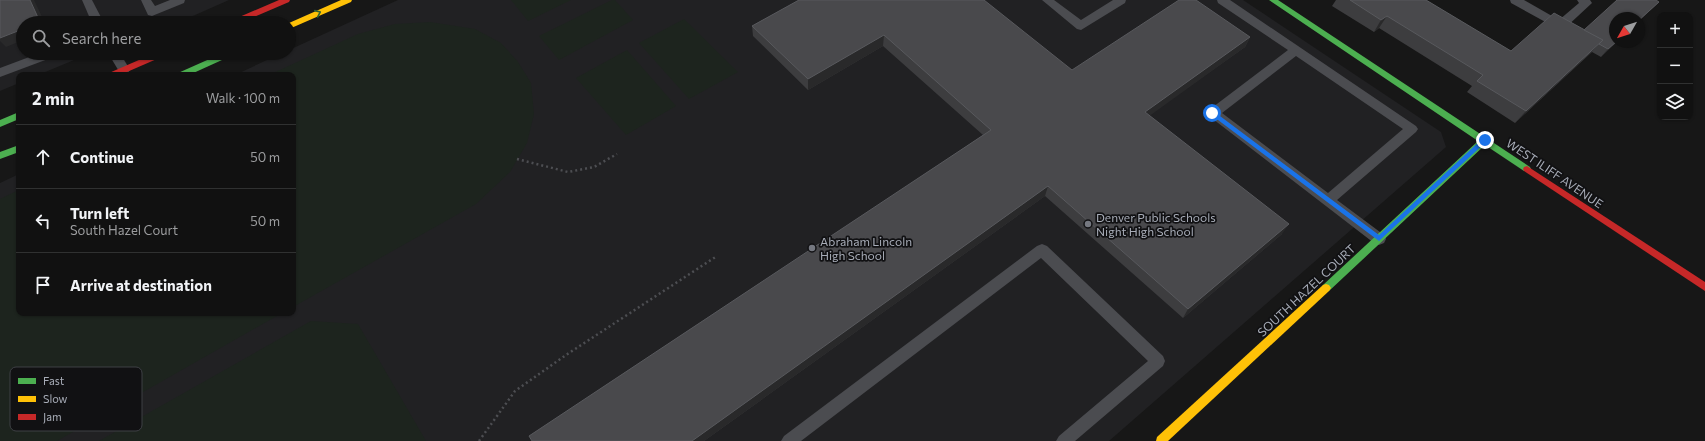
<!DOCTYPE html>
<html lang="en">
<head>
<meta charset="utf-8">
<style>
	:root { --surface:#111; --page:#1a1a1a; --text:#f1f3f6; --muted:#9c9d9f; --line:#303131 }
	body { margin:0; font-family:Commissioner,sans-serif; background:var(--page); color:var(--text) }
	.controls { position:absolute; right:12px; top:12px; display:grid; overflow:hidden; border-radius:8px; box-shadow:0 1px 3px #0004 }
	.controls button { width:36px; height:36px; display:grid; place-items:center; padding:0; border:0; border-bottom:1px solid var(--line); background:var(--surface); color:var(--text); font:20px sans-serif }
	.compass { position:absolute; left:1609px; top:12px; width:36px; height:36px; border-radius:50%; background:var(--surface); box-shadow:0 1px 3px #0004; rotate:231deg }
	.stop { position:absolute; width:12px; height:12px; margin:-9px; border:3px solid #1a73e8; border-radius:50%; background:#fff }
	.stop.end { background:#1a73e8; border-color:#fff; box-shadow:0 1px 4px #0008 }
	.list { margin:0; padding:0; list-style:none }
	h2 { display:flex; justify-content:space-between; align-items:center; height:52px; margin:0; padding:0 16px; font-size:17px }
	h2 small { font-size:13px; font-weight:400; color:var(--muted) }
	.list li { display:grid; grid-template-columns:26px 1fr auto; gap:12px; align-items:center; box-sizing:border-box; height:64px; padding:0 16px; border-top:1px solid var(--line) }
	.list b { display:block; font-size:15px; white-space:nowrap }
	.list p { margin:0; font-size:13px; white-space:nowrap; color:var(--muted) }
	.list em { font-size:13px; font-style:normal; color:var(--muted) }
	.icon { flex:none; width:22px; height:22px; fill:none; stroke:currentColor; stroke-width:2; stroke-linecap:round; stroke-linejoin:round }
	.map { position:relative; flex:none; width:1705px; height:441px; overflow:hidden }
	.search { position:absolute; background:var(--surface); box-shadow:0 1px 3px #0004; left:16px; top:16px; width:280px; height:44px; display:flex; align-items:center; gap:10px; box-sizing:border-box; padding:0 14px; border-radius:22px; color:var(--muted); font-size:15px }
	.panel { position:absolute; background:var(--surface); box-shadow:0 1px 3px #0004; left:16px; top:72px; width:280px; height:244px; border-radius:8px }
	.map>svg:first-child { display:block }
	.built { fill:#212123 }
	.green { fill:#1d241e }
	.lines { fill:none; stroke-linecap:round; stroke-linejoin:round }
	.path { stroke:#4d4e52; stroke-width:2.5; stroke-dasharray:2 3; stroke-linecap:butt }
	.lane { fill:#4b4c50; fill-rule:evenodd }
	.fast { fill:#4caf50; fill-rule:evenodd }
	.slow { fill:#ffc107; fill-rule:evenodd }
	.jam { fill:#c62828; fill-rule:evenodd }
	.wall { fill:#3d3d3f }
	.shaded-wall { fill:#29292a }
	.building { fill:#49494c; stroke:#58595d }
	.oneway { stroke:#2e6032 }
	.route { fill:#1a73e8 }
	.poi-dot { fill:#757880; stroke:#111113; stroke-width:1.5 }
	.labels { text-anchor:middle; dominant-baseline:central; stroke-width:3.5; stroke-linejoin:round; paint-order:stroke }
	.street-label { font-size:12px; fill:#a8adb8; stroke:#111113 }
	.poi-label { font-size:12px; fill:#a8adb8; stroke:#111113; text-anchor:start }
	.key { fill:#111113; stroke:#3e4045; stroke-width:1 }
	.key-label { font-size:11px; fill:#a8adb8 }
</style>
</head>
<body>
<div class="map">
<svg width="1705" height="441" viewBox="0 0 1705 441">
	<rect width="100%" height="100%" fill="#171717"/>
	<g class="built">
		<path d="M0 0H229L177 23H23V53H91L38 75H19V83L0 91Z"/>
		<path d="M398 0H1243L1441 132 1446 147 1109 441H0V183L19 174V313H293V75H235L282 53H289V50Z"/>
	</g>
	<g class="green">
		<path d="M511 0H571L528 21Z"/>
		<path d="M612 0H615L633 20 559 60 539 36Z"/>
		<path d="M684 19 738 72 689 99 639 43Z"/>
		<path d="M430 22 475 29 501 43 518 62 531 83 534 114 527 143 510 172 476 204 293 307V75H269L358 34 395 24Z"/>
		<path d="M627 50 676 106 626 135 576 78Z"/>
		<path d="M19 190V313H282L57 441H0V199Z"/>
		<path d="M311 321 358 324 426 441H99Z"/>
	</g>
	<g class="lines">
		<g class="path">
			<path d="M127 23 134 20"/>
			<path d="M517 159 568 172 594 167 617 154"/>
			<path d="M479 441 515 391 566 355 717 256"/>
		</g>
		<g class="lane">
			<path d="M82 0H92L104 23H92Z"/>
			<path d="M141 0H151L155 6 170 0H185L184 3 152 16 148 15Z"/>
			<path d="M1042 0H1054L1081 20 1113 0H1126L1125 3 1081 30 1077 29Z"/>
			<path d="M1217 0H1230L1416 126 1418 129 1416 132 1337 200 1384 235 1386 239 1384 243 1379 245 1374 243 1209 116 1207 113 1209 110 1288 50 1218 3ZM1296 56 1403 129 1328 193 1222 113Z"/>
			<path d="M1510 0H1524L1559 20 1579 3 1577 0H1590L1592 3 1564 29 1560 30 1511 3Z"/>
			<path d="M40 53H58L56 56 0 77V68Z"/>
			<path d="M108 53H120L130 70 128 73 124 74 120 73Z"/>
			<path d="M1042 244 1047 246 1163 356 1165 361 1163 366 1075 441H1056L1059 436 1148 361 1041 258 801 441H781L784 436 1037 246Z"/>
		</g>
		<g class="fast">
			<path d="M1269 0H1278L1530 167 1531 169 1530 171H1524L1485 145 1329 291 1326 292 1323 291 1321 288 1323 285 1478 141Z"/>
			<path d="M223 53H234L233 55 189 75H177L178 73Z"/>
			<path d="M19 112V119L0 127V120Z"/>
			<path d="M19 145V152L0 159V152Z"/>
		</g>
		<g class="slow">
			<path d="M341 0H352L351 2 289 29V23Z"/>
			<path d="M1326 284 1329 285 1331 288 1329 291 1168 441H1156L1157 437 1323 285Z"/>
		</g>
		<g class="jam">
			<path d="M279 0H290L289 2 240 23H229L230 21Z"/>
			<path d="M155 53H167L166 55 120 75H108L109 73Z"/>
			<path d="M1527 166 1705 282V291L1524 171 1523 169 1524 167Z"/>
		</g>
	</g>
	<g class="wall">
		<path d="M799 0 1072 70 1250 37 1245 47 1149 115 1282 234 1183 318 1045 196 704 441H532L983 135 883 46 808 90 753 36 752 26Z"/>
		<path d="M1336 0H1426L1511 51 1584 30 1659 2 1639 21V18L1601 57 1592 52 1515 123 1467 92 1472 86 1379 28 1374 32 1332 6Z"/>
	</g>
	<g class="shaded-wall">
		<path d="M30 0H34L45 23H37Z"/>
		<path d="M1387 16 1379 28 1374 32 1381 20Z"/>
		<path d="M23 29V40L6 47 0 41V38Z"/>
		<path d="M884 35 883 46 808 90V79Z"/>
		<path d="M1250 37 1245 47 1141 122 1145 112Z"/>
		<path d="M1603 40 1591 52 1515 123 1526 111Z"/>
		<path d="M1616 42H1617L1601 57 1608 49Z"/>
		<path d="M1048 186 1045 196 704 441H692Z"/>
		<path d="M1289 224 1282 234 1183 318 1188 309Z"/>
	</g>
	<g class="building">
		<path d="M0 0H30L40 22 37 23H23V29L0 38Z"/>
		<path d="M799 0H984L1072 70 1179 0H1196L1250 37 1145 112 1289 224 1188 309 1048 186 692 441H532L529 436 991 130 884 35 808 79 752 26Z"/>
		<path d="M1350 0H1426L1511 51 1554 13 1603 40 1526 111 1477 81 1483 75 1387 16 1381 20Z"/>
		<path d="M1617 0H1656L1659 2 1639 20V18H1615V42H1616L1608 49 1599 44 1603 40 1584 30Z"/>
	</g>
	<defs><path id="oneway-chevron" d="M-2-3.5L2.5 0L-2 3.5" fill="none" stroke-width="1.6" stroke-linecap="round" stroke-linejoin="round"/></defs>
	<use class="oneway" href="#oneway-chevron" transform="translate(318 13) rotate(-24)"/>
	<path class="route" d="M1212 110 1379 235 1482 139 1485 138 1488 140 1379 241 1210 114V113Z"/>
	<g class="poi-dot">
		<circle cx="1088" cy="224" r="4"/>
		<circle cx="812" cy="248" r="4"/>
	</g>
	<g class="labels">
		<g class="street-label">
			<text transform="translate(1555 173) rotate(34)">WEST ILIFF AVENUE</text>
			<text transform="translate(1306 290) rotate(-43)">SOUTH HAZEL COURT</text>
		</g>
		<g class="poi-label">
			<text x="1096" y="217">Denver Public Schools<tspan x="1096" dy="14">Night High School</tspan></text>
			<text x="820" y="241">Abraham Lincoln<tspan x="820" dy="14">High School</tspan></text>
		</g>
	</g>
	<rect x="10" y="367" width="132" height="64" rx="6" class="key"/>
	<rect x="18" y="378" width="18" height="6" fill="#4caf50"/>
	<rect x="18" y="396" width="18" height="6" fill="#ffc107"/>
	<rect x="18" y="414" width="18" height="6" fill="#c62828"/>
	<g class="key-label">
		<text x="43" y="385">Fast</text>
		<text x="43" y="403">Slow</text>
		<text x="43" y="421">Jam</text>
	</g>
</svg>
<div class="controls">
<button>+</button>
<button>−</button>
<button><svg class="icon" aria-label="layers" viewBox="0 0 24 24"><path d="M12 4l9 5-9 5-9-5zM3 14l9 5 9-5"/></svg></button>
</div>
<svg class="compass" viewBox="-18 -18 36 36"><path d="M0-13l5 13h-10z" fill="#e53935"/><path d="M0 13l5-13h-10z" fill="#9c9d9f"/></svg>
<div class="stop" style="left:1212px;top:113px"></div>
<div class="stop end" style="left:1485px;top:140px"></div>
<div class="search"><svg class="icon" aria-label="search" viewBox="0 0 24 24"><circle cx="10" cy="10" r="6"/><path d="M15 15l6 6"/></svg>Search here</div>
<section class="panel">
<h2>2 min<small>Walk · 100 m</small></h2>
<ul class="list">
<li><svg class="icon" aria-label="ahead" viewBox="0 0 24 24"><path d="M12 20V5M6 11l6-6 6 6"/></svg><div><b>Continue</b></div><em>50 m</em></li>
<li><svg class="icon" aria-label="left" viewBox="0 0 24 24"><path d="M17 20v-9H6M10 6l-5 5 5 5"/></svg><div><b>Turn left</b><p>South Hazel Court</p></div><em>50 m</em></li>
<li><svg class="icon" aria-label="arrive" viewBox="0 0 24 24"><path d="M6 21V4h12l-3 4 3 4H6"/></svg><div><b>Arrive at destination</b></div></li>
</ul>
</section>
</div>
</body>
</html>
